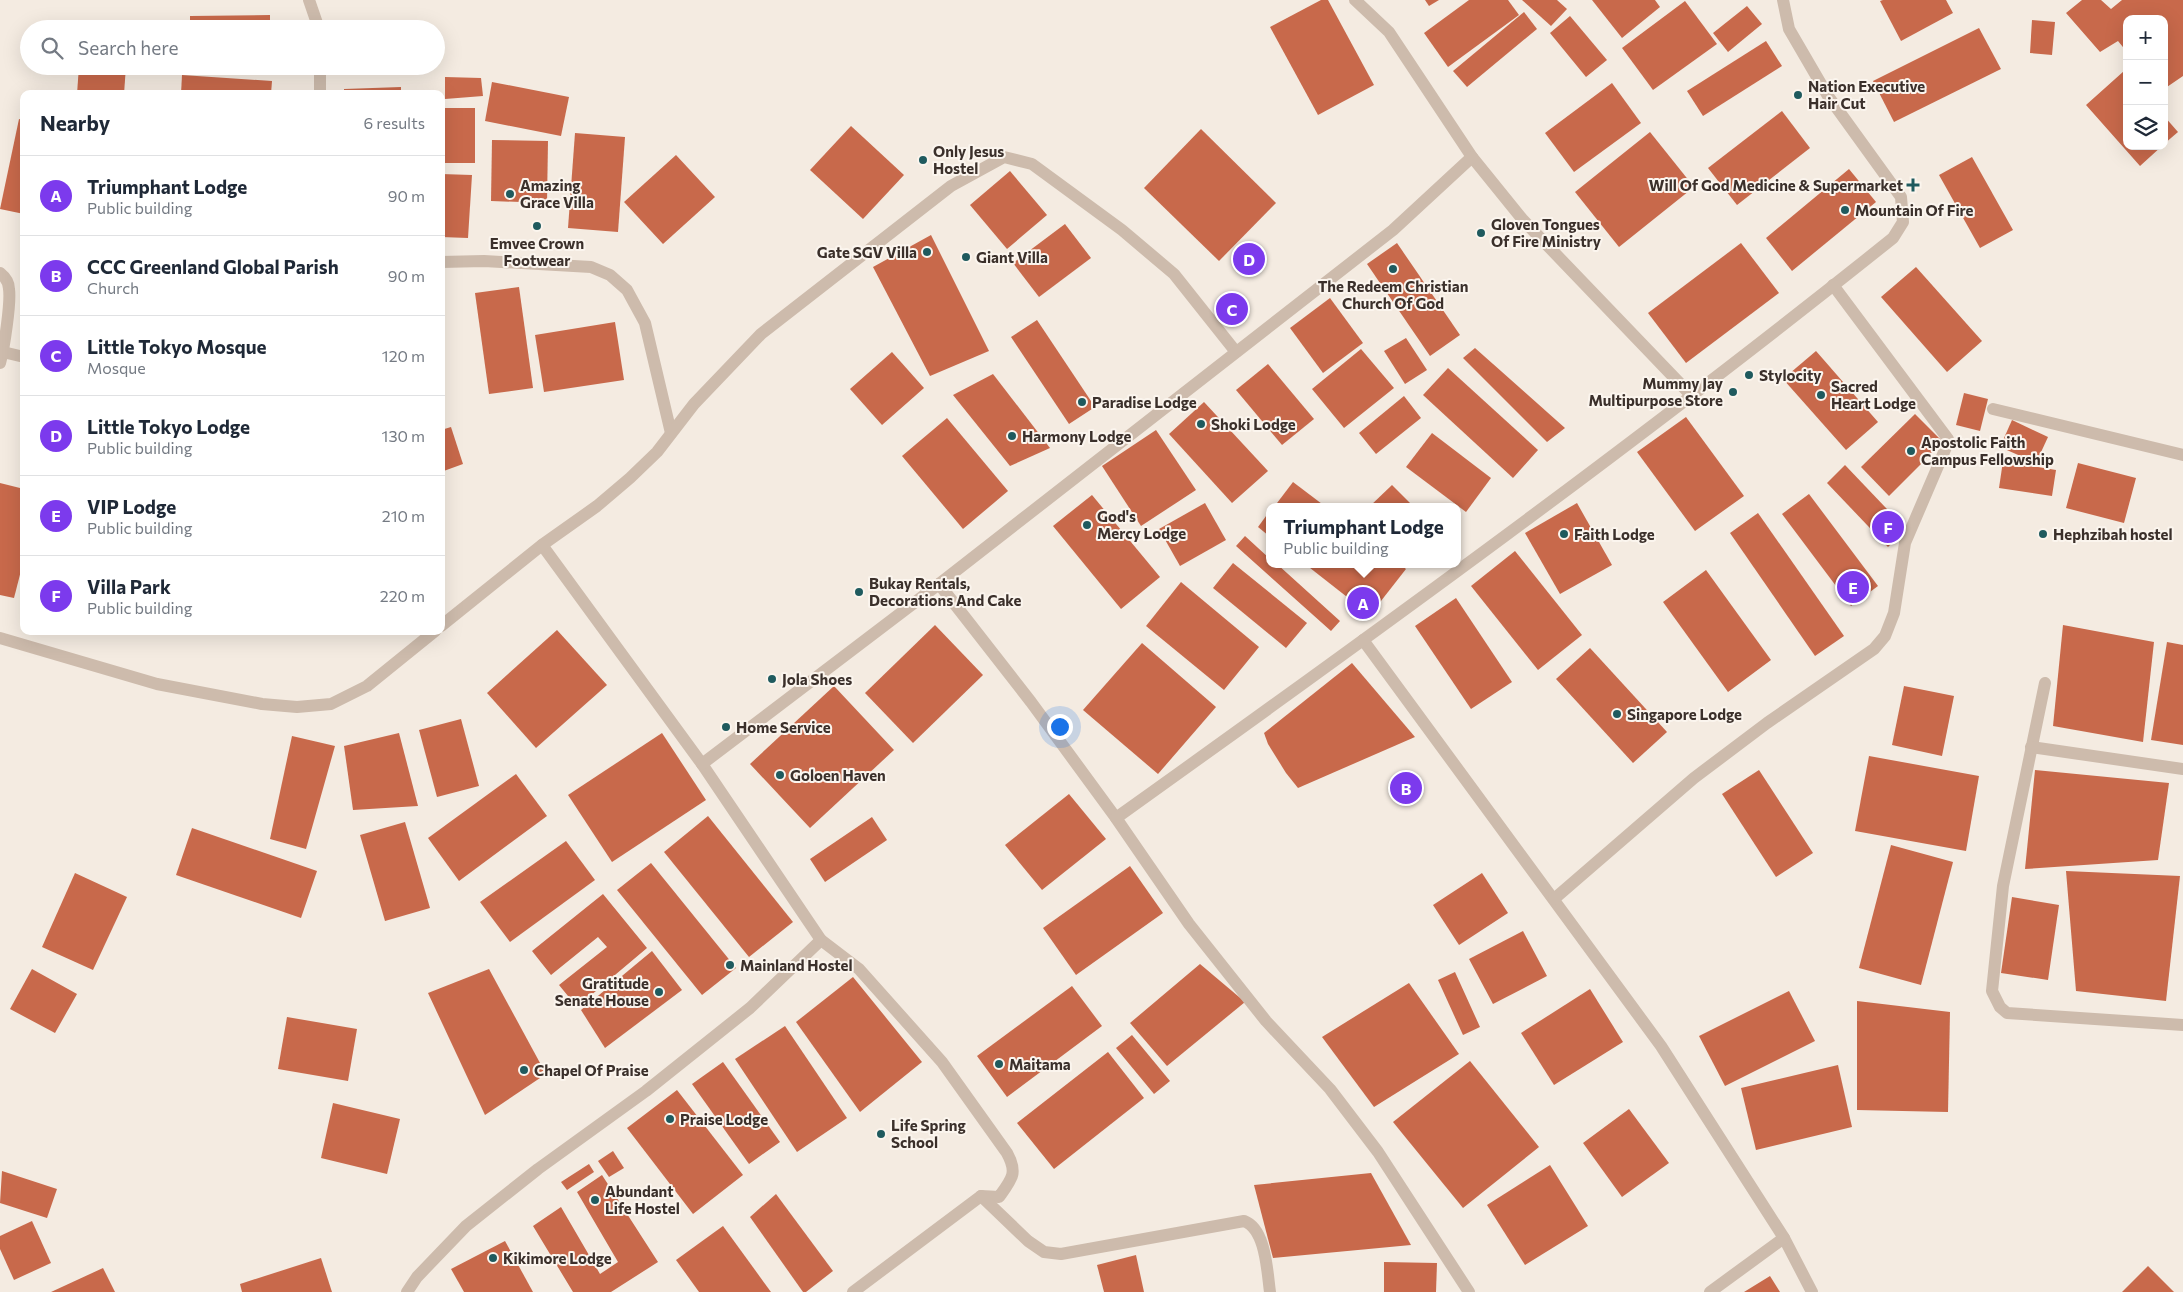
<!DOCTYPE html>
<html lang="en">
<head>
<meta charset="utf-8">
<style>
	:root { --surface:#fff; --page:#f6f6f7; --text:#1f2937; --muted:#747a83; --line:#e0e1e3; --accent:#7c3aed }
	body { margin:0; font-family:Commissioner,sans-serif; background:var(--page); color:var(--text) }
	.controls { position:absolute; right:15px; top:15px; display:grid; overflow:hidden; border-radius:10px; box-shadow:0 5px 20px #0002 }
	.controls button { width:45px; height:45px; display:grid; place-items:center; padding:0; border:0; border-bottom:1px solid var(--line); background:var(--surface); color:var(--text); font:25px sans-serif }
	.you { position:absolute; left:1059px; top:726px; width:18px; height:18px; margin:-12px; border:4px solid #fff; border-radius:50%; background:#1a73e8; box-shadow:0 0 0 8px #1a73e833 }
	.badge { display:grid; place-items:center; width:32px; height:32px; border-radius:50%; background:var(--accent); color:#fff; font-size:16px; font-weight:700 }
	.pin { position:absolute; translate:-50% -50%; border:2px solid #fff; box-shadow:0 1px 5px #0006 }
	.popup { position:absolute; left:1266px; top:503px; width:195px; height:65px; box-sizing:border-box; display:grid; place-content:center; border-radius:10px; background:var(--surface); filter:drop-shadow(0 1px 4px #0005); font-size:16px; white-space:nowrap; color:var(--muted) }
	.popup b { font-size:19px; color:var(--text) }
	.popup::after { content:''; position:absolute; left:50%; top:100%; margin-left:-10px; border:10px solid transparent; border-top-color:var(--surface) }
	.list { margin:0; padding:0; list-style:none }
	h2 { display:flex; justify-content:space-between; align-items:center; height:65px; margin:0; padding:0 20px; font-size:21px }
	h2 small { font-size:16px; font-weight:400; color:var(--muted) }
	.list li { display:grid; grid-template-columns:32px 1fr auto; gap:15px; align-items:center; box-sizing:border-box; height:80px; padding:0 20px; border-top:1px solid var(--line) }
	.list b { display:block; font-size:19px; white-space:nowrap }
	.list p { margin:0; font-size:16px; white-space:nowrap; color:var(--muted) }
	.list em { font-size:16px; font-style:normal; color:var(--muted) }
	.icon { flex:none; width:28px; height:28px; fill:none; stroke:currentColor; stroke-width:2; stroke-linecap:round; stroke-linejoin:round }
	.map { position:relative; flex:none; width:2183px; height:1292px; overflow:hidden }
	.search { position:absolute; background:var(--surface); box-shadow:0 5px 20px #0002; left:20px; top:20px; width:425px; height:55px; display:flex; align-items:center; gap:12px; box-sizing:border-box; padding:0 18px; border-radius:28px; color:var(--muted); font-size:19px }
	.panel { position:absolute; background:var(--surface); box-shadow:0 5px 20px #0002; left:20px; top:90px; width:425px; height:545px; border-radius:10px }
	.map>svg:first-child { display:block }
	.building { fill:#c8694b }
	.lines { fill:none; stroke-linecap:round; stroke-linejoin:round }
	.minor { stroke:#cdbbac; stroke-width:12 }
	.poi-dot { fill:#1f5a5e; stroke:#fbf5ee; stroke-width:2 }
	.labels { text-anchor:middle; dominant-baseline:central; stroke-width:4; stroke-linejoin:round; paint-order:stroke }
	.poi-label { font-size:15px; font-weight:bold; fill:#3b302b; stroke:#fbf5ee; text-anchor:start }
</style>
</head>
<body>
<div class="map">
<svg width="2183" height="1292" viewBox="0 0 2183 1292">
	<rect width="100%" height="100%" fill="#f4ebe1"/>
	<g class="building">
		<path d="M1321 0H1328L1374 85 1318 115 1270 27Z"/>
		<path d="M1425 0H1439L1429 6Z"/>
		<path d="M1469 0H1508L1519 15 1448 67 1424 33Z"/>
		<path d="M1522 0H1557L1567 9 1551 26Z"/>
		<path d="M1592 0H1655L1660 7 1622 38Z"/>
		<path d="M1883 0H1946L1953 13 1901 41 1880 1Z"/>
		<path d="M2082 0H2101L2111 9 2122 0H2183V76L2164 89V19H2127V52L2118 41 2100 52 2066 13Z"/>
		<path d="M1685 1 1717 44 1653 90 1622 48Z"/>
		<path d="M1747 6 1762 24 1728 52 1713 33Z"/>
		<path d="M1524 12 1537 29 1467 87 1453 71Z"/>
		<path d="M270 15V29H190V16Z"/>
		<path d="M1570 16 1607 60 1586 77 1550 33Z"/>
		<path d="M2032 20 2055 22 2052 55 2030 53Z"/>
		<path d="M1979 28 2001 69 1894 122 1873 81Z"/>
		<path d="M1766 41 1782 66 1703 116 1687 91Z"/>
		<path d="M79 66H126L124 94H77Z"/>
		<path d="M2124 71 2127 74V146H2162L2140 166 2086 105Z"/>
		<path d="M182 75 272 81 271 94H181Z"/>
		<path d="M445 77 481 78 483 96 445 99Z"/>
		<path d="M492 82 569 97 561 136 485 121Z"/>
		<path d="M1612 83 1641 123 1574 172 1545 133Z"/>
		<path d="M401 87V94H344V89Z"/>
		<rect x="441" y="108" width="34" height="55"/>
		<path d="M1782 111 1810 148 1737 205 1708 168Z"/>
		<path d="M2164 116 2178 132 2164 144Z"/>
		<path d="M19 119 24 120V214L0 209Z"/>
		<path d="M851 126 904 175 863 219 810 170Z"/>
		<path d="M1201 129 1276 203 1219 261 1144 188Z"/>
		<path d="M1650 132 1694 187 1619 247 1575 192Z"/>
		<path d="M575 133 625 137 618 232 568 228Z"/>
		<path d="M492 140 548 141 547 203 491 201Z"/>
		<path d="M676 155 715 197 663 244 624 202Z"/>
		<path d="M1972 157 2013 230 1980 248 1939 175Z"/>
		<path d="M1849 169 1876 202 1792 271 1766 238Z"/>
		<path d="M1010 171 1047 215 1007 249 970 205Z"/>
		<path d="M441 174 472 175 468 238 441 237Z"/>
		<path d="M1065 224 1091 258 1039 297 1013 263Z"/>
		<path d="M931 235 989 351 930 376 873 267Z"/>
		<path d="M1397 243 1460 335 1430 356 1367 264Z"/>
		<path d="M1741 243 1779 293 1686 363 1648 313Z"/>
		<path d="M1916 267 1982 341 1947 372 1881 297Z"/>
		<path d="M519 287 533 388 489 394 475 293Z"/>
		<path d="M1330 298 1363 343 1323 373 1290 328Z"/>
		<path d="M1037 320 1095 407 1069 424 1011 337Z"/>
		<path d="M615 322 624 380 544 392 535 335Z"/>
		<path d="M1406 338 1427 370 1405 384 1384 351Z"/>
		<path d="M1475 348 1565 428 1547 442 1463 358Z"/>
		<path d="M1361 349 1394 388 1344 428 1312 389Z"/>
		<path d="M1816 351 1878 422 1846 450 1783 379Z"/>
		<path d="M892 352 924 388 882 425 850 389Z"/>
		<path d="M1268 364 1314 419 1282 445 1236 390Z"/>
		<path d="M1448 368 1538 450 1513 478 1423 395Z"/>
		<path d="M993 374 1050 448 1010 466 953 395Z"/>
		<path d="M1964 393 1988 399 1980 431 1956 425Z"/>
		<path d="M1404 396 1421 418 1376 454 1359 433Z"/>
		<path d="M1204 402 1268 471 1232 503 1169 434Z"/>
		<path d="M1915 414 1943 442 1889 496 1861 467Z"/>
		<path d="M1686 417 1744 496 1695 531 1637 452Z"/>
		<path d="M947 418 1008 491 963 529 902 456Z"/>
		<path d="M2012 420 2048 437 2036 463 2000 447Z"/>
		<path d="M451 427 463 464 441 472V430Z"/>
		<path d="M1156 430 1196 490 1141 526 1102 466Z"/>
		<path d="M1432 433 1491 478 1466 512 1406 467Z"/>
		<path d="M2003 461 2056 470 2052 496 1999 488Z"/>
		<path d="M2078 463 2136 478 2124 523 2066 508Z"/>
		<path d="M1845 465 1906 529 1888 547 1827 483Z"/>
		<path d="M1293 482 1326 507H1274Z"/>
		<path d="M0 483 24 489V559L14 598 0 595Z"/>
		<path d="M1392 485 1414 507H1369Z"/>
		<path d="M1809 494 1878 586 1851 606 1782 514Z"/>
		<path d="M1092 495 1160 577 1121 609 1053 526Z"/>
		<path d="M1205 503 1226 540 1180 566 1159 529Z"/>
		<path d="M1577 503 1612 565 1560 594 1525 533Z"/>
		<path d="M1269 512V536L1258 527Z"/>
		<path d="M1758 513 1844 636 1815 656 1730 533Z"/>
		<path d="M1245 536 1269 558V564H1277L1340 621 1331 631 1236 546Z"/>
		<path d="M1515 551 1582 635 1538 670 1471 586Z"/>
		<path d="M1233 563 1307 623 1286 648 1213 588Z"/>
		<path d="M1305 564H1400L1406 569 1370 615Z"/>
		<path d="M1706 570 1771 660 1728 692 1663 602Z"/>
		<path d="M1181 582 1259 647 1224 690 1146 626Z"/>
		<path d="M1456 598 1512 682 1471 709 1415 626Z"/>
		<path d="M935 625 983 675 913 743 865 693Z"/>
		<path d="M2063 625 2154 642 2143 742 2053 726Z"/>
		<path d="M557 630 607 685 536 748 487 693Z"/>
		<path d="M2167 642 2183 645V745L2151 740Z"/>
		<path d="M1142 643 1216 707 1158 774 1083 710Z"/>
		<path d="M1590 648 1667 732 1633 763 1556 679Z"/>
		<path d="M1352 663 1415 737 1298 788 1286 773 1268 744 1264 733Z"/>
		<path d="M834 686 894 750 810 828 750 764Z"/>
		<path d="M1904 686 1954 696 1942 756 1892 745Z"/>
		<path d="M461 719 479 786 437 797 419 730Z"/>
		<path d="M399 733 418 806 353 810 344 746Z"/>
		<path d="M662 733 706 800 612 862 568 795Z"/>
		<path d="M292 736 335 746 306 849 270 839Z"/>
		<path d="M1869 756 1979 776 1966 851 1855 831Z"/>
		<path d="M1759 770 1813 853 1776 877 1722 794Z"/>
		<path d="M2035 770 2169 783 2158 860 2025 869Z"/>
		<path d="M516 774 547 816 459 881 428 838Z"/>
		<path d="M1069 794 1106 839 1042 890 1005 845Z"/>
		<path d="M708 816 793 922 749 957 664 852Z"/>
		<path d="M872 817 887 840 825 882 810 859Z"/>
		<path d="M405 822 430 908 385 921 360 835Z"/>
		<path d="M192 828 317 871 301 918 176 875Z"/>
		<path d="M566 841 595 880 510 942 480 902Z"/>
		<path d="M1891 845 1953 862 1921 985 1859 968Z"/>
		<path d="M651 863 736 968 702 995 617 890Z"/>
		<path d="M1130 866 1163 913 1076 975 1043 928Z"/>
		<path d="M2066 871 2180 876 2166 1001 2076 991Z"/>
		<path d="M75 873 127 897 93 970 42 947Z"/>
		<path d="M1482 873 1508 913 1459 945 1433 905Z"/>
		<path d="M603 894 647 948 577 1007 559 985 607 947 598 937 551 975 532 951Z"/>
		<path d="M2012 897 2059 905 2048 980 2001 973Z"/>
		<path d="M1523 931 1547 976 1493 1004 1469 959Z"/>
		<path d="M652 951 682 990 605 1048 581 1010Z"/>
		<path d="M1200 964 1245 1002 1167 1066 1130 1023Z"/>
		<path d="M32 969 77 994 55 1033 10 1009Z"/>
		<path d="M489 969 546 1074 485 1115 428 993Z"/>
		<path d="M1455 972 1480 1027 1463 1035 1438 980Z"/>
		<path d="M853 977 922 1062 860 1112 796 1022Z"/>
		<path d="M1409 983 1459 1054 1374 1107 1322 1037Z"/>
		<path d="M1072 986 1102 1026 1007 1097 977 1056Z"/>
		<path d="M1590 989 1623 1042 1554 1085 1521 1033Z"/>
		<path d="M1789 991 1815 1041 1725 1086 1699 1036Z"/>
		<path d="M1857 1001 1950 1012 1948 1112 1857 1110Z"/>
		<path d="M287 1017 357 1029 348 1081 278 1069Z"/>
		<path d="M785 1026 847 1118 797 1152 735 1059Z"/>
		<path d="M1132 1035 1170 1081 1154 1094 1116 1048Z"/>
		<path d="M1108 1052 1144 1098 1054 1169 1017 1123Z"/>
		<path d="M1470 1061 1539 1147 1463 1208 1393 1122Z"/>
		<path d="M723 1062 780 1142 749 1164 692 1084Z"/>
		<path d="M1838 1065 1852 1127 1756 1150 1741 1088Z"/>
		<path d="M677 1090 743 1175 693 1214 627 1128Z"/>
		<path d="M333 1103 400 1119 387 1174 321 1158Z"/>
		<path d="M1629 1109 1669 1163 1622 1197 1583 1143Z"/>
		<path d="M613 1151 624 1168 609 1177 598 1161Z"/>
		<path d="M589 1164 594 1172 567 1190 561 1182Z"/>
		<path d="M1550 1165 1588 1226 1525 1265 1487 1205Z"/>
		<path d="M2 1171 57 1189 47 1218 0 1203Z"/>
		<path d="M1371 1173 1411 1245 1273 1258 1254 1185Z"/>
		<path d="M602 1175 658 1262 611 1292H573L533 1226 561 1207 600 1274 618 1262 577 1192Z"/>
		<path d="M776 1194 833 1271 806 1292H803L750 1217Z"/>
		<path d="M32 1221 51 1263 14 1280 0 1249V1236Z"/>
		<path d="M723 1226 771 1292H699L676 1260Z"/>
		<path d="M505 1241 533 1292H464L451 1269Z"/>
		<path d="M1136 1255 1144 1292H1104L1097 1265Z"/>
		<path d="M321 1258 332 1292H242L240 1284Z"/>
		<path d="M1384 1262 1437 1263 1436 1292H1384Z"/>
		<path d="M2148 1266 2174 1292H2122Z"/>
		<path d="M103 1268 115 1292H51Z"/>
		<path d="M1770 1276 1780 1292H1744Z"/>
	</g>
	<g class="lines">
		<g class="minor">
			<path d="M309 0 319 29"/>
			<path d="M1355 0 1389 32 1472 157 1523 220 1690 394"/>
			<path d="M320 66V94"/>
			<path d="M441 262 484 261 591 267 610 275 627 290 645 323 671 433"/>
			<path d="M0 273C5 277 9 282 9 289 11 303 4 349 0 363"/>
			<path d="M3 352 24 357"/>
			<path d="M1993 409 2183 455"/>
			<path d="M542 545 702 764 821 940 859 969 942 1062 1007 1153C1018 1173 1012 1179 999 1197L981 1196 853 1292"/>
			<path d="M939 584 1031 702 1116 818 1189 924 1266 1021 1330 1089 1378 1152 1469 1292"/>
			<path d="M441 626 542 545 597 506 630 478 657 452 694 404 761 334 951 186 1004 157 1032 164 1122 230 1174 274 1236 352"/>
			<path d="M0 638 157 684 262 704 297 707 331 704 367 686 435 631"/>
			<path d="M1363 640 1661 1046 1784 1238 1812 1292"/>
			<path d="M2045 683 2003 886 1992 991 2000 1007 2007 1013 2183 1025"/>
			<path d="M2031 747 2183 769"/>
			<path d="M702 764 939 584 1393 230 1472 157"/>
			<path d="M1116 818C1379 630 1641 440 1893 238L1903 222 1901 197 1828 96 1789 29 1783 0"/>
			<path d="M1554 899 1694 778 1767 723 1874 649 1885 636 1894 613 1905 543 1947 445 1948 439 1833 285"/>
			<path d="M981 1196 1028 1241 1044 1252 1061 1254 1244 1221C1266 1229 1267 1271 1270 1292"/>
			<path d="M407 1292 417 1277 466 1226 538 1169 646 1091 750 1008 821 940"/>
			<path d="M1710 1292 1784 1238"/>
		</g>
	</g>
	<g class="poi-dot">
		<circle cx="1798" cy="95" r="5"/>
		<circle cx="923" cy="160" r="5"/>
		<path d="M1910.5 177.5h5v5h5v5h-5v5h-5v-5h-5v-5h5z"/>
		<circle cx="510" cy="194" r="5"/>
		<circle cx="1845" cy="210" r="5"/>
		<circle cx="537" cy="226" r="5"/>
		<circle cx="1481" cy="233" r="5"/>
		<circle cx="927" cy="252" r="5"/>
		<circle cx="966" cy="257" r="5"/>
		<circle cx="1393" cy="269" r="5"/>
		<circle cx="1749" cy="375" r="5"/>
		<circle cx="1733" cy="392" r="5"/>
		<circle cx="1821" cy="395" r="5"/>
		<circle cx="1082" cy="402" r="5"/>
		<circle cx="1201" cy="424" r="5"/>
		<circle cx="1012" cy="436" r="5"/>
		<circle cx="1911" cy="451" r="5"/>
		<circle cx="1087" cy="525" r="5"/>
		<circle cx="1564" cy="534" r="5"/>
		<circle cx="2043" cy="534" r="5"/>
		<circle cx="859" cy="592" r="5"/>
		<circle cx="772" cy="679" r="5"/>
		<circle cx="1617" cy="714" r="5"/>
		<circle cx="726" cy="727" r="5"/>
		<circle cx="780" cy="775" r="5"/>
		<circle cx="730" cy="965" r="5"/>
		<circle cx="659" cy="992" r="5"/>
		<circle cx="999" cy="1064" r="5"/>
		<circle cx="524" cy="1070" r="5"/>
		<circle cx="670" cy="1119" r="5"/>
		<circle cx="881" cy="1134" r="5"/>
		<circle cx="595" cy="1200" r="5"/>
		<circle cx="493" cy="1258" r="5"/>
	</g>
	<g class="labels">
		<g class="poi-label">
			<text x="1808" y="86">Nation Executive<tspan x="1808" dy="17">Hair Cut</tspan></text>
			<text x="933" y="151">Only Jesus<tspan x="933" dy="17">Hostel</tspan></text>
			<text x="520" y="185">Amazing<tspan x="520" dy="17">Grace Villa</tspan></text>
			<text x="1903" y="185" text-anchor="end">Will Of God Medicine &amp; Supermarket</text>
			<text x="1855" y="210">Mountain Of Fire</text>
			<text x="1491" y="224">Gloven Tongues<tspan x="1491" dy="17">Of Fire Ministry</tspan></text>
			<text x="537" y="243" text-anchor="middle">Emvee Crown<tspan x="537" dy="17">Footwear</tspan></text>
			<text x="917" y="252" text-anchor="end">Gate SGV Villa</text>
			<text x="976" y="257">Giant Villa</text>
			<text x="1393" y="286" text-anchor="middle">The Redeem Christian<tspan x="1393" dy="17">Church Of God</tspan></text>
			<text x="1759" y="375">Stylocity</text>
			<text x="1723" y="383" text-anchor="end">Mummy Jay<tspan x="1723" dy="17">Multipurpose Store</tspan></text>
			<text x="1831" y="386">Sacred<tspan x="1831" dy="17">Heart Lodge</tspan></text>
			<text x="1092" y="402">Paradise Lodge</text>
			<text x="1211" y="424">Shoki Lodge</text>
			<text x="1022" y="436">Harmony Lodge</text>
			<text x="1921" y="442">Apostolic Faith<tspan x="1921" dy="17">Campus Fellowship</tspan></text>
			<text x="1097" y="516">God's<tspan x="1097" dy="17">Mercy Lodge</tspan></text>
			<text x="1574" y="534">Faith Lodge</text>
			<text x="2053" y="534">Hephzibah hostel</text>
			<text x="869" y="583">Bukay Rentals,<tspan x="869" dy="17">Decorations And Cake</tspan></text>
			<text x="782" y="679">Jola Shoes</text>
			<text x="1627" y="714">Singapore Lodge</text>
			<text x="736" y="727">Home Service</text>
			<text x="790" y="775">Goloen Haven</text>
			<text x="740" y="965">Mainland Hostel</text>
			<text x="649" y="983" text-anchor="end">Gratitude<tspan x="649" dy="17">Senate House</tspan></text>
			<text x="1009" y="1064">Maitama</text>
			<text x="534" y="1070">Chapel Of Praise</text>
			<text x="680" y="1119">Praise Lodge</text>
			<text x="891" y="1125">Life Spring<tspan x="891" dy="17">School</tspan></text>
			<text x="605" y="1191">Abundant<tspan x="605" dy="17">Life Hostel</tspan></text>
			<text x="503" y="1258">Kikimore Lodge</text>
		</g>
	</g>
</svg>
<div class="controls">
<button>+</button>
<button>−</button>
<button><svg class="icon" aria-label="layers" viewBox="0 0 24 24"><path d="M12 4l9 5-9 5-9-5zM3 14l9 5 9-5"/></svg></button>
</div>
<div class="you"></div>
<div class="pin badge" style="left:1363px;top:603px">A</div>
<div class="popup"><b>Triumphant Lodge</b>Public building</div>
<div class="pin badge" style="left:1406px;top:788px">B</div>
<div class="pin badge" style="left:1232px;top:309px">C</div>
<div class="pin badge" style="left:1249px;top:259px">D</div>
<div class="pin badge" style="left:1853px;top:587px">E</div>
<div class="pin badge" style="left:1888px;top:527px">F</div>
<div class="search"><svg class="icon" aria-label="search" viewBox="0 0 24 24"><circle cx="10" cy="10" r="6"/><path d="M15 15l6 6"/></svg>Search here</div>
<section class="panel">
<h2>Nearby<small>6 results</small></h2>
<ul class="list">
<li><span class="badge">A</span><div><b>Triumphant Lodge</b><p>Public building</p></div><em>90 m</em></li>
<li><span class="badge">B</span><div><b>CCC Greenland Global Parish</b><p>Church</p></div><em>90 m</em></li>
<li><span class="badge">C</span><div><b>Little Tokyo Mosque</b><p>Mosque</p></div><em>120 m</em></li>
<li><span class="badge">D</span><div><b>Little Tokyo Lodge</b><p>Public building</p></div><em>130 m</em></li>
<li><span class="badge">E</span><div><b>VIP Lodge</b><p>Public building</p></div><em>210 m</em></li>
<li><span class="badge">F</span><div><b>Villa Park</b><p>Public building</p></div><em>220 m</em></li>
</ul>
</section>
</div>
</body>
</html>
